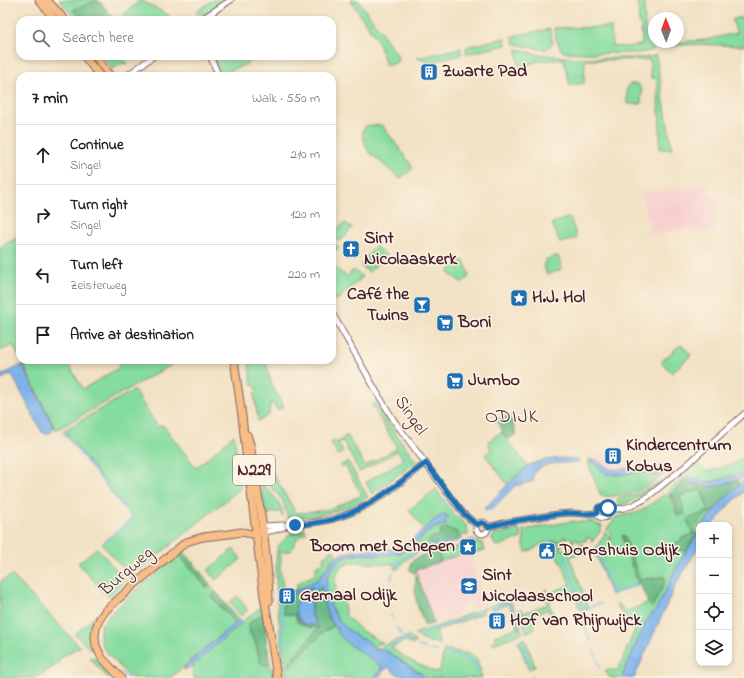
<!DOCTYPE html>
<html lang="en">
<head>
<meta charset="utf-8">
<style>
	:root { --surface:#fff; --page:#f6f6f6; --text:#202124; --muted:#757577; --line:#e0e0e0 }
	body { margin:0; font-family:"Indie Flower",sans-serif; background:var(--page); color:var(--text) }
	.controls { position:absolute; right:12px; bottom:12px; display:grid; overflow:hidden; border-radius:8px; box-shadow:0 2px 6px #0003 }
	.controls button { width:36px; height:36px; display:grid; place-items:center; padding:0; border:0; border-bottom:1px solid var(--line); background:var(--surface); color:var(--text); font:20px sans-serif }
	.compass { position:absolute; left:648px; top:12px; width:36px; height:36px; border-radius:50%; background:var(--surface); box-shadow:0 2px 6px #0003; rotate:359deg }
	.stop { position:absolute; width:12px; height:12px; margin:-9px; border:3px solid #1f6fb2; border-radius:50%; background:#fff }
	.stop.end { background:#1f6fb2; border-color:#fff; box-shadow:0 1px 4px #0008 }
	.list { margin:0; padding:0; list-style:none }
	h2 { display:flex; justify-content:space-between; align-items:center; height:52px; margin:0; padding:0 16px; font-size:17px }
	h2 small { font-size:13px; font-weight:400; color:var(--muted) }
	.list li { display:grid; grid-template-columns:26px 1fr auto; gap:12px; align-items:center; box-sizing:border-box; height:60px; padding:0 16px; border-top:1px solid var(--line) }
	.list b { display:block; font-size:15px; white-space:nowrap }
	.list p { margin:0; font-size:13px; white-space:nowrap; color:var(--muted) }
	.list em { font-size:13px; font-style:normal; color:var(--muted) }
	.icon { flex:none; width:22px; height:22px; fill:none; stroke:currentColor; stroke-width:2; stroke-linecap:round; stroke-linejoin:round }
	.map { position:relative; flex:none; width:744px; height:678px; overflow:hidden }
	.search { position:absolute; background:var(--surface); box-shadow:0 2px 6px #0003; left:16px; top:16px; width:320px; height:44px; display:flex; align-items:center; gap:10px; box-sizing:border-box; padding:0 14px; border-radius:12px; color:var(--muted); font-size:15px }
	.panel { position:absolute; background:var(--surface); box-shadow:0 2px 6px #0003; left:16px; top:72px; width:320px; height:292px; border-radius:12px }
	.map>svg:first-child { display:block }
	.built { fill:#f7d0ce }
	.green { fill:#85dca0; stroke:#687e66 }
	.forest { fill:#6cbc86; stroke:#5b6e58 }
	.water { fill:#7db3ec; stroke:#64698c }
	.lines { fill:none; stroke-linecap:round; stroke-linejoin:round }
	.stream { stroke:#7db3ec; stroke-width:1.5 }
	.minor-casing { stroke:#856360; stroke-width:7 }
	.major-casing { stroke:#856360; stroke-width:9 }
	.minor { stroke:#fff; stroke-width:5 }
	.major { stroke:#f7be88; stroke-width:7 }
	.route { stroke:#1f6fb2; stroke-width:5 }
	.labels { text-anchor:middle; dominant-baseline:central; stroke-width:3; stroke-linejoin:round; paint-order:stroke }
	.shield { fill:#fcf5e5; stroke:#7f5f63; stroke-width:1 }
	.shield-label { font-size:17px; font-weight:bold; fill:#4a1f2b }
	.poi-label { font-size:18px; font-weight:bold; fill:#4a1f2b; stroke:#fcf5e5; text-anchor:start }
	.street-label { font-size:18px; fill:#4a1f2b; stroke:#fcf5e5 }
	.quarter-label { font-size:20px; letter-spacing:1px; fill:#4a1f2b; stroke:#fcf5e5 }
</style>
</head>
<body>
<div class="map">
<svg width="744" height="678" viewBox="0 0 744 678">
	<rect width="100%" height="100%" fill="#fcf5e5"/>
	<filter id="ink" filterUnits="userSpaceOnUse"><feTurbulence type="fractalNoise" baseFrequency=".025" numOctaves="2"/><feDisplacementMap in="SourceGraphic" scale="8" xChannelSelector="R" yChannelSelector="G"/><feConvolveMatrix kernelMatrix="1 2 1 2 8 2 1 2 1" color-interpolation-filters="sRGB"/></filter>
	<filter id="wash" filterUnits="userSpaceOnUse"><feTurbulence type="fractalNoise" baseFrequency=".012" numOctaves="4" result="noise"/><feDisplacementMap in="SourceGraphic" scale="16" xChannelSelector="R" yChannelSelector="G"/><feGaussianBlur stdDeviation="0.9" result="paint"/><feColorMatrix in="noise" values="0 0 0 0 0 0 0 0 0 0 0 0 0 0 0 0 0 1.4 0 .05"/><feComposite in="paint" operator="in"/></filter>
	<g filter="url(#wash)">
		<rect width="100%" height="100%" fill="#f2e1c3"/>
		<g class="built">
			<path d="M708 185V196L742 193 741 197 720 198 714 231 692 232 691 227 651 236 650 233 651 232 641 191 673 190 680 188Z"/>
			<path d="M617 446 628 469 612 470 607 468 598 461 594 460 593 457Z"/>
			<path d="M468 552 487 604 471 610 470 607 467 605 461 608 462 613 434 623 416 570Z"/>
		</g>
		<g class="green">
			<path d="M59 0H98L74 10 85 20H77Z"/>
			<path d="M141 0 170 16 168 20H123V16C128 10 134 5 141 0Z"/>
			<path d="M213 0H225L202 17 198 13H196V12Z"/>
			<path d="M350 0H358L396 53C402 63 394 64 386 66L378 41Z"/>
			<path d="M638 0H644L645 30 646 35 654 49C645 54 633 53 623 53 603 54 583 53 563 52 558 44 555 38 554 28L611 27 612 46C621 47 633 48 642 44L641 24H639Z"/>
			<path d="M737 18H743L744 25V46C716 45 687 42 660 49L656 42H678L704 40 737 33 732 20Z"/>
			<path d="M550 29 551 36 553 43 545 50 515 44 512 36Z"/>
			<path d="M505 38 506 45 466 54V47Z"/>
			<path d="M461 48V55L429 62 417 58Z"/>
			<path d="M517 49 537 54 575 58H633L651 57 656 55 672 149H660V127L657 80 656 78H651L650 60H585L584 83 570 86 564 61 563 59 538 61 520 68 518 61Z"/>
			<path d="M101 56C114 56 119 53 128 63L124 64 123 63 112 69Z"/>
			<path d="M212 56H243L246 60 248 58 249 59 247 64 221 74Z"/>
			<path d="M630 84H638L642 90 641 104H627V89Z"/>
			<path d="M379 125H382L412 166V169L401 178 398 177 367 150 366 147 362 132 366 126Z"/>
			<path d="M570 217 577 238 560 243 552 223Z"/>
			<path d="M345 223 352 228 343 239H342L341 241 339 239 337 240 334 242 335 245 338 247H339L336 251V249L332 247V233Z"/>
			<path d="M20 236V358L13 345 0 351V247Z"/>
			<path d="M375 246 386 255 369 272 362 267V264Z"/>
			<path d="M556 256H558L562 269 547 275 543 264 546 263 545 260Z"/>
			<path d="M461 261H464C468 272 473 275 463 282H461L448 273V271Z"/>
			<path d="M332 265 347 277 353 270 363 277 337 300H332Z"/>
			<path d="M679 346H683L691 355 672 373 661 362Z"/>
			<path d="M21 360H66L83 389 120 367 116 360H180L56 430Z"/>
			<path d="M263 360H265L272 386 284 407 277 410 274 404 270 403 269 415 258 421 254 393 256 392 257 389 255 386 252 385 249 364Z"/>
			<path d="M134 390 158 427 163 425 196 468 234 435 241 488 131 577 102 544 132 518 64 430Z"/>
			<path d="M376 403C388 423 402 444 417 461L372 494 366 482 403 460 398 451 360 472 343 441 338 443 343 452 338 455 335 451 336 450 330 443 335 440 337 443 343 439V438L347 435 365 466 397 448 372 405Z"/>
			<path d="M502 432 507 440 528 466 513 479 508 485 485 455 491 449 488 441Z"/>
			<path d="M265 454 266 456 264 457 295 512 297 513 312 512 331 509 362 495 345 466 342 467 341 465 347 462 349 463 368 497C344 511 316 518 288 518L283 502 282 499 270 486 265 478 259 455Z"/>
			<path d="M744 457V474L711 482 687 478 685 482 670 495 678 516 680 496 701 489 709 511 688 519 693 533 694 527 708 513H711L703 525H699V531L697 534H693L682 538V540L675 549 686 551 667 588 656 610 647 620 623 676 624 678H610L605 670H618L634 632V623L632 620 624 616 621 613 616 604 620 605 624 612 648 603 652 606 666 578 663 577 640 580 624 536 622 537 638 583H640V584L611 595 597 557 595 556C594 546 602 541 605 532L611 540 612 539 610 533 607 530V528L609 527V525L612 523 616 517 636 513 644 509 665 494 669 497 670 495 668 491 699 464 707 472 733 464Z"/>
			<path d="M589 460 590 462C598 464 602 472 609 474 624 478 637 467 653 476L658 472 653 468 664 466 668 471C648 488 628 498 601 496L587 461Z"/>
			<path d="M261 481C269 493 282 501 283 516H282L281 512 269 513V515L265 516 261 487H262V485L260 484V482Z"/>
			<path d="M660 482 661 484H659C647 493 637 500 623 504L621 506 618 507 617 499 639 493Z"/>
			<path d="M436 489 453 513 467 526 468 535 466 536 463 534 462 535 461 540C436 548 414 547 397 570L394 569 396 564 360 563V562C349 562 336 566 335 579 335 583 336 590 336 595H342L346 616 362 631 383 643 376 644 375 646 377 649 379 648 382 646 408 636 416 642 413 645 406 641 392 647C403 659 421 665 435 672L440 670 444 649 470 654C477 656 478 664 481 671L480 672 482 678H426L423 675 395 657 389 652 384 650H375C373 648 372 645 370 643 367 639 360 639 356 636 339 624 323 602 327 580 329 570 336 561 346 557 362 551 381 558 397 553 416 549 426 526 446 525L435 519 424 529 409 510Z"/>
			<path d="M573 521 584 522 592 521 597 524 602 526 600 532 591 543 592 539 587 537 586 541H582L578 542V539H574V542H571L572 539 569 537 567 539 566 537 562 538 563 541H551L535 547V549L526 552 523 543 524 538 523 530Z"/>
			<path d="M305 529 306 533C298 536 294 542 292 550L280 553 281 559 280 568 283 589H287V591L295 590 297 587V584C299 583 300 581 303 580 310 576 317 578 316 567L324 562 323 557 328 553 330 550 335 552 337 557 332 560 319 579 290 593 280 595V599L289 596 283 604 284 614 295 615 297 622 310 628 319 627 289 663 291 666V664L325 631 334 626C338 631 341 637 346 641 357 651 371 657 382 667V668L374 678H286L284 664 289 662 288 660H284L283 658C281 641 271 556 279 545 281 543 288 536 290 534 294 532 301 531 305 529Z"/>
			<path d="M520 530 521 538 498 546 495 545 492 538 495 534Z"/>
			<path d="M472 539 476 542 482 543 485 549V550L473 553V555L469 556 468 552 441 561 438 553 436 552 460 546Z"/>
			<path d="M552 542H559V545H563L560 547 561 550 565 549 566 552 569 551V548L571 551 574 549 572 546H575V549H578V546L584 544 583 547 587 549 588 546H589L588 550 570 557 589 609 582 611 581 610H580L573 592 549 601H548L555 619 553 620 554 622 550 623 549 621 552 619 548 609 531 616 535 629 529 631 528 629V632H526L518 610 521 609 523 613 548 604 543 591 547 589 549 593 570 585 562 562 560 563Z"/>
			<path d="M97 548 126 581 108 597 78 563Z"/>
			<path d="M233 549 241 559 216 580 208 570Z"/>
			<path d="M178 554 206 587 210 586 216 592 211 596 235 623 184 666 185 669 184 670 182 668 170 678H131L109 655 103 647 101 640 100 635 101 625 113 611Z"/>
			<path d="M12 575 80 647 79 648 78 647 58 660 59 663 35 678H0V582Z"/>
			<path d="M237 596 248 610 241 616 230 602Z"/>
			<path d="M510 599 521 627 518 628 509 604 492 610 490 606Z"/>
			<path d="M262 606 263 613 249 623 250 633 256 644 260 662 265 665 270 664 273 678H193V665L244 620Z"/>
			<path d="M487 607V608L482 610 484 613 436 631 440 644 425 641 414 634 434 627V628L451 621V622L458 619V618Z"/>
			<path d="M100 612C94 620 90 629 91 639 91 643 92 646 92 649H90L75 634Z"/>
			<path d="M516 628 517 629 521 628 523 633 493 644 492 641H493L494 643 497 642 494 636Z"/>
			<path d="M525 638 535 667 528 669 518 641Z"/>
			<path d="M98 657 118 678H108L90 658Z"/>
		</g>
		<g class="forest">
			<path d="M98 0 114 18 112 20H85L73 10Z"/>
			<path d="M506 416 512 420 516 434 507 440 497 420 503 417Z"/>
			<path d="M738 479 739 485 711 513H708L694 527 693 533 697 534 686 551 675 549 673 544 682 540 681 538 693 534 687 519 709 511 701 489 680 496 685 514 678 516 675 509 677 508 673 497 671 498 670 495 685 481H686V482L712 487 734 481V480Z"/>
			<path d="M446 528 457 532 459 534V538C450 541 436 548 428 542L432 537 439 536 441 530Z"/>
			<path d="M624 535 640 580 663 577 666 578 663 586 652 607 648 603 640 583 638 584 622 536Z"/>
			<path d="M183 550 210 584V586L207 587 178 554Z"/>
			<path d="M436 552 438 553 441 561 416 570 417 573H413L409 569 412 566 410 563C417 556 426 554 436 552Z"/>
			<path d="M416 575H417L434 623 425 626 418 608 415 594Z"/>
			<path d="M313 586 312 589 303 595 296 613C301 625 305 626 316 621 307 609 313 600 318 587L319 586 322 588C323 602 326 614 334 626L325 631 292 664 290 667V665L289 663 319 627C307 627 300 628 295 615L284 614 283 604 289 596 302 591Z"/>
			<path d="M216 592 239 620 235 623 211 596Z"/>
			<path d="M263 613 270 664 265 665 260 662 256 644 250 633 249 623Z"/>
		</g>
		<g class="water">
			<path d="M22 365 53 426 55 427 53 429C52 434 46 435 42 432L12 375 11 374 0 380V376Z"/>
			<path d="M562 458 578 459 579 462C563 465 543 459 533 475L534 481 519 485H516L491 510 484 509 513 479 529 465 544 460Z"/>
			<path d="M589 460C600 459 603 466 612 470 627 470 645 463 658 471L659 475 657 476H653L646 473 638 472 615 475 605 473 593 463 590 462Z"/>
			<path d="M739 474H744V478L734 480 735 481 712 487 686 482 687 478H690L711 482Z"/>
			<path d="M744 480V492L729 505 713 525H703C715 508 729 493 744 480Z"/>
			<path d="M446 514 448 516V518L445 521 446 523V525C427 525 416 549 397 553 381 558 362 551 346 557 336 561 329 570 327 580 323 602 339 624 356 636 360 639 368 640 370 643 372 645 373 648 375 650H384L389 652 395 657 423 675 426 678C412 678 396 678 389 667L384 670 378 678H374L382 667C368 654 347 648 336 630L337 628 331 621 326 611 321 587H318C315 595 309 605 311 614 312 617 315 620 316 623L315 624 305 625C301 622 298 619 297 615 291 603 304 595 312 589L313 586 289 596V595H286V594C292 593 318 581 321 576 327 570 329 562 336 557 348 550 362 551 375 549L378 544H381V548C398 554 416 536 428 526 433 521 439 515 446 514Z"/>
			<path d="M699 531V546L675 586 634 678H624L622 676 647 620 656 610 676 568Z"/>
			<path d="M239 620 242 623 193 665 187 669H185L184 667Z"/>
		</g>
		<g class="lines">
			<g class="stream">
				<path d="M63 432 132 518 103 543"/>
				<path d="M597 551 612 594 639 584"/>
				<path d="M564 555 583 609 587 608"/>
				<path d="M404 558C421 547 439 544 457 540"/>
				<path d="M396 568 401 561"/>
				<path d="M391 579 393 573"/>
				<path d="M281 606 286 657"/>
				<path d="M389 607 388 597 389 586"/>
				<path d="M590 607 601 603"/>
				<path d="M493 608 510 602 519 626"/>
				<path d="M391 615 392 618"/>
				<path d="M526 619 528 626"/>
				<path d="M582 619 590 641"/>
				<path d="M396 627 402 635"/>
				<path d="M423 634 481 612"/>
				<path d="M521 641 530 667"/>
				<path d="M391 646 407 640 413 644"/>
				<path d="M418 646 425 648"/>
				<path d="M430 650 437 651"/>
				<path d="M594 651 600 668"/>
				<path d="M445 652 458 655 475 663 478 673"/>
				<path d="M287 664 289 678"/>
				<path d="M121 672 128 678"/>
				<path d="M533 675 534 678"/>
			</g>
		</g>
	</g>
	<g filter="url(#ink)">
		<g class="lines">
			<defs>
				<g id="minor">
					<path d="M200 20 231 0"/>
					<path d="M207 20 213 13"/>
					<path d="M210 56 219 76"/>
					<path d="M126 76 154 56"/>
					<path d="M332 313 379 396 395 422 454 502 464 514 477 525"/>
					<circle cx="603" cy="512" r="6"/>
					<path d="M609 510 624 508 631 506 645 499 682 469 744 414"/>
					<circle cx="482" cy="528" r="6"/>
					<path d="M262 526C284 525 307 525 329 520 366 512 396 486 426 463"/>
					<path d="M488 527 508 522 558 514 571 513 584 514 597 513"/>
					<path d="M263 532 275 530 284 527"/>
				</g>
				<g id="major">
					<path d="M39 0 55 20"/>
					<path d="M47 0 65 20"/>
					<path d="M84 56 100 76"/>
					<path d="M95 56 110 76"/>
					<path d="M234 360 242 416 245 444 264 597 269 625 277 678"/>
					<path d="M247 435 250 444C258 496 268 548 269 601"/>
					<path d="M121 678 102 658 96 646 95 637 96 628 99 620 105 611 134 585 186 542 203 537 229 534 241 532 252 534 263 532"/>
				</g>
			</defs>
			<use href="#minor" class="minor-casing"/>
			<use href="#major" class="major-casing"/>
			<use href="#minor" class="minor"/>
			<use href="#major" class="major"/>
		</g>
	</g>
	<g class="lines" filter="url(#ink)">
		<path class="route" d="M295 525C311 524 328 522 343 516 374 505 400 482 426 463L464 514 477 525C481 521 485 522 488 527L508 522 558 514 571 513 584 514 597 513 598 507C602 505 605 505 608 508"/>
	</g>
	<defs>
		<symbol id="building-square" viewBox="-11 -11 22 22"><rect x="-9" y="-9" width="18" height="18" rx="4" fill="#1f6fb2" stroke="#fcf5e5"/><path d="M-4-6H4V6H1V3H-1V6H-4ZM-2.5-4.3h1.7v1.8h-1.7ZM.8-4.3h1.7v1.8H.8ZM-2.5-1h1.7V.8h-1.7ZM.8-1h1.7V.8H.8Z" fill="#fff"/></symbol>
		<symbol id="church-square" viewBox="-11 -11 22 22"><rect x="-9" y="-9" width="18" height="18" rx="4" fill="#1f6fb2" stroke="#fcf5e5"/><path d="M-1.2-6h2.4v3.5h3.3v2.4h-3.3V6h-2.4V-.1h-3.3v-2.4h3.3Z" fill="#fff"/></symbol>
		<symbol id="sight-square" viewBox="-11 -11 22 22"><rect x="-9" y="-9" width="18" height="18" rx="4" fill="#1f6fb2" stroke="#fcf5e5"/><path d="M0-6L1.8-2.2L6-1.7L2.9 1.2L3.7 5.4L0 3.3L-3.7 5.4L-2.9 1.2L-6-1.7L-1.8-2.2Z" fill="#fff"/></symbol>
		<symbol id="bar-square" viewBox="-11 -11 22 22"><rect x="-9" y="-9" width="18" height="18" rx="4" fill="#1f6fb2" stroke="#fcf5e5"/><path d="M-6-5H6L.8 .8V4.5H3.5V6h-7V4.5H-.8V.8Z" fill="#fff"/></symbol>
		<symbol id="supermarket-square" viewBox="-11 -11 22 22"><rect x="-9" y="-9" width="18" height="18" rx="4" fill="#1f6fb2" stroke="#fcf5e5"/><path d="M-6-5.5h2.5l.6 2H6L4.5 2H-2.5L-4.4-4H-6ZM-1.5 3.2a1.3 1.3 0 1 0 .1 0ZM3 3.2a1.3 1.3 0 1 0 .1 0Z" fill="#fff"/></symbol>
		<symbol id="civic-square" viewBox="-11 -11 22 22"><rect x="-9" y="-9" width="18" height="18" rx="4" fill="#1f6fb2" stroke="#fcf5e5"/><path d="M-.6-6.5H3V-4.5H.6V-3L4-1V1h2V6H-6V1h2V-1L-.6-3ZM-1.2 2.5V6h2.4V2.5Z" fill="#fff"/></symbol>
		<symbol id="school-square" viewBox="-11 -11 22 22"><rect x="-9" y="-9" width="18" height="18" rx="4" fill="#1f6fb2" stroke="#fcf5e5"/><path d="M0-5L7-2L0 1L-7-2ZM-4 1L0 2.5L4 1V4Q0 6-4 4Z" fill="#fff"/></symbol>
	</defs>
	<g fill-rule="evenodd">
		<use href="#building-square" x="419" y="62" width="20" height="20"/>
		<use href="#church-square" x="341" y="239" width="20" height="20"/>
		<use href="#sight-square" x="509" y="288" width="20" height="20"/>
		<use href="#bar-square" x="412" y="295" width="20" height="20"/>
		<use href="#supermarket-square" x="435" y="313" width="20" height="20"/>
		<use href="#supermarket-square" x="445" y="371" width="20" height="20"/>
		<use href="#building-square" x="603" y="446" width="20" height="20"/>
		<use href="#sight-square" x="458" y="537" width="20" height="20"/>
		<use href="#civic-square" x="537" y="541" width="20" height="20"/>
		<use href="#school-square" x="459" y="576" width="20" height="20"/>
		<use href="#building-square" x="277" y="586" width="20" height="20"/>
		<use href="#building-square" x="487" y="611" width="20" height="20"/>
	</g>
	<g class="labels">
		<rect class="shield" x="233" y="455" width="42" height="30" rx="3"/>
		<g class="shield-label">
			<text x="254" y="470">N229</text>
		</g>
		<g class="poi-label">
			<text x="442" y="72">Zwarte Pad</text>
			<text x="364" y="239">Sint<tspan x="364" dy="21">Nicolaaskerk</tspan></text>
			<text x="409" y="295" text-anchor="end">Café the<tspan x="409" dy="21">Twins</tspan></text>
			<text x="532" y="298">H.J. Hol</text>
			<text x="458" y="323">Boni</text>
			<text x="468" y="381">Jumbo</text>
			<text x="626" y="446">Kindercentrum<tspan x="626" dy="21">Kobus</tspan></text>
			<text x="455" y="547" text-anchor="end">Boom met Schepen</text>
			<text x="560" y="551">Dorpshuis Odijk</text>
			<text x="482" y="576">Sint<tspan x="482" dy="21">Nicolaasschool</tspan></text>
			<text x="300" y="596">Gemaal Odijk</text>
			<text x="510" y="621">Hof van Rhijnwijck</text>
		</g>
		<g class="street-label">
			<text transform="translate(410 416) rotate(56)">Singel</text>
			<text transform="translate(127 572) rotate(-41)">Burgweg</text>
		</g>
		<g class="quarter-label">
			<text x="512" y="417">ODIJK</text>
		</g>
	</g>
</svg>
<div class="controls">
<button>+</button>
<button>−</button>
<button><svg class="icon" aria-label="locate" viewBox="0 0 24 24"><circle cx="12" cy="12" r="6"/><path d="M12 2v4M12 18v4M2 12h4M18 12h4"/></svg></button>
<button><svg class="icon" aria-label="layers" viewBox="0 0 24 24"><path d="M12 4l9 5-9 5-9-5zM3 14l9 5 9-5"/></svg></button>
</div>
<svg class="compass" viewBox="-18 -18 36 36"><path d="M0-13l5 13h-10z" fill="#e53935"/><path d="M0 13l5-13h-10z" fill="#757577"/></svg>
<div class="stop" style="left:608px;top:508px"></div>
<div class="stop end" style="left:295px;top:525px"></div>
<div class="search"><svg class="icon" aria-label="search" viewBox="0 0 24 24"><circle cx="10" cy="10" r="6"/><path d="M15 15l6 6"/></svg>Search here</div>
<section class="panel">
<h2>7 min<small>Walk · 550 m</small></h2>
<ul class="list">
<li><svg class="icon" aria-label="ahead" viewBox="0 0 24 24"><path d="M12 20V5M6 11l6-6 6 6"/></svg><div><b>Continue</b><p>Singel</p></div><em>210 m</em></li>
<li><svg class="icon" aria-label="right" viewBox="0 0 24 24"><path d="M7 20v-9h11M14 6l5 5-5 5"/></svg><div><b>Turn right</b><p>Singel</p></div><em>120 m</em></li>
<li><svg class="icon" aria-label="left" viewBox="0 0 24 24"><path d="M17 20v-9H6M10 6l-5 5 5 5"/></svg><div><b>Turn left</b><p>Zeisterweg</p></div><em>220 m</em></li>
<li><svg class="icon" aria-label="arrive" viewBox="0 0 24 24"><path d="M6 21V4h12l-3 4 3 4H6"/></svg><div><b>Arrive at destination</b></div></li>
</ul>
</section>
</div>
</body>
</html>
